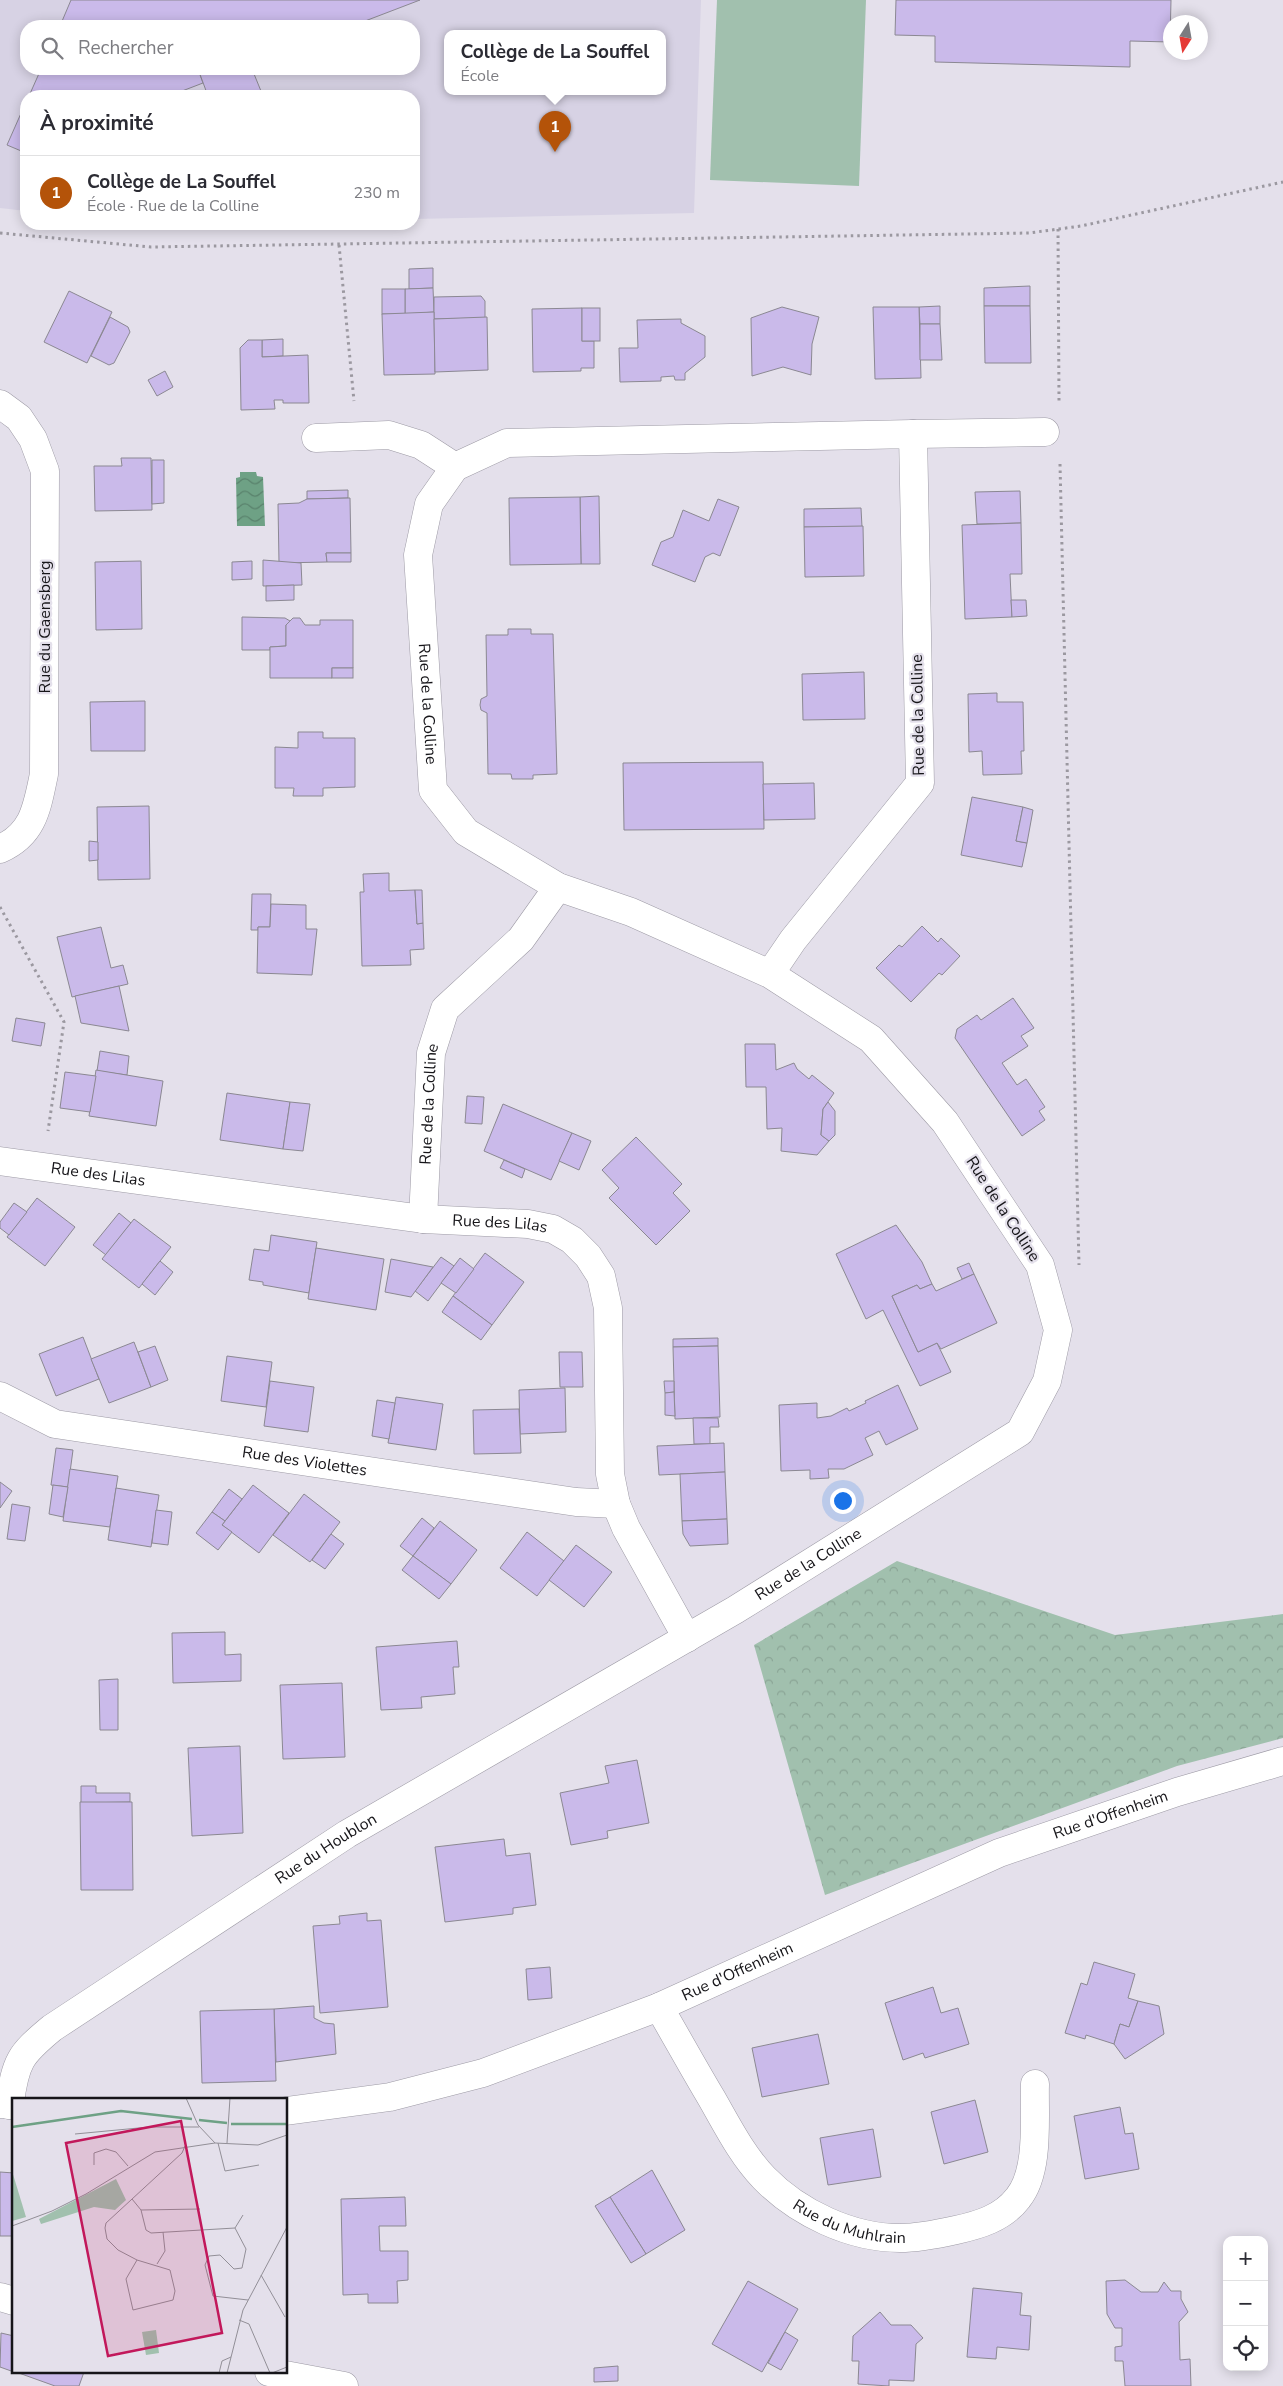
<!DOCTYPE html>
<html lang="fr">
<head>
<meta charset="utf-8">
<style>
	:root { --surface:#fff; --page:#f2f2f3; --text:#2b2b33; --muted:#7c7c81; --line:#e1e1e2; --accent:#b45309 }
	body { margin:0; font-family:"Nunito Sans",sans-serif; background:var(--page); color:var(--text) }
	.controls { position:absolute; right:15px; bottom:15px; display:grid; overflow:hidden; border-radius:10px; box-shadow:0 2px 12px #0003 }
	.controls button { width:45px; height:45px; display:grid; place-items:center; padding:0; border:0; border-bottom:1px solid var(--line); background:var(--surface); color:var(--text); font:25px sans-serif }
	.compass { position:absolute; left:1163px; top:15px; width:45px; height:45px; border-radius:50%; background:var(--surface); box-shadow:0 2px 12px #0003; rotate:191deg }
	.you { position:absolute; left:842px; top:1500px; width:18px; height:18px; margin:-12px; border:4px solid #fff; border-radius:50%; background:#1a73e8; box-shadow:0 0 0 8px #1a73e833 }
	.badge { display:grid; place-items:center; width:32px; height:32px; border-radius:50%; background:var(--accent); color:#fff; font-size:16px; font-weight:700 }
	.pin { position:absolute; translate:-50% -41px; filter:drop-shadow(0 1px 2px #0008) }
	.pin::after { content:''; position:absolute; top:26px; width:18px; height:15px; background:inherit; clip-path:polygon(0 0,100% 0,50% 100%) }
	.popup { position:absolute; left:444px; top:30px; width:222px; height:65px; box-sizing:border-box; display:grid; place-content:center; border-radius:10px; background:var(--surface); filter:drop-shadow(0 1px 4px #0005); font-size:16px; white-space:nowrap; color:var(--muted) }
	.popup b { font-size:19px; color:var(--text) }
	.popup::after { content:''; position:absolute; left:50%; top:100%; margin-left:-10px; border:10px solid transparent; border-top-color:var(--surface) }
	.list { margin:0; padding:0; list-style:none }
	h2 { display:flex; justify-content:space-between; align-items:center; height:65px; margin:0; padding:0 20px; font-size:21px }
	h2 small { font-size:16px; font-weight:400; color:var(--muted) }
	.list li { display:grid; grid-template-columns:32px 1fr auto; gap:15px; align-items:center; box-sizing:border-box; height:75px; padding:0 20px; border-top:1px solid var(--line) }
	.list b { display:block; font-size:19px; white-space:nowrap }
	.list p { margin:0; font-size:16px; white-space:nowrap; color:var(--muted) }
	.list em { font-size:16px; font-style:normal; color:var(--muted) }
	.icon { flex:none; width:28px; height:28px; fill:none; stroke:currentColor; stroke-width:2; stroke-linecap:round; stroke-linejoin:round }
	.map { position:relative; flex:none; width:1283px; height:2386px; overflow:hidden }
	.search { position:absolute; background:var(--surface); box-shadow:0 2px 12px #0003; left:20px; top:20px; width:400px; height:55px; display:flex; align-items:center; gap:12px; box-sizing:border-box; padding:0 18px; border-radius:20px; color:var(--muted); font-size:19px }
	.panel { position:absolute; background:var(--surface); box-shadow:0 2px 12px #0003; left:20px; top:90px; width:400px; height:140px; border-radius:20px }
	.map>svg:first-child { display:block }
	.built { fill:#d7d2e4; fill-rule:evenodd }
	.forest { fill:url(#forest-crowns) }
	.garden { fill:#a1c0ae }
	.water { fill:url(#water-waves) }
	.building { fill:#cabaea; stroke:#8b8892 }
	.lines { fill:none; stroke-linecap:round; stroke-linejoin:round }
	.street-casing { stroke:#9d9aa5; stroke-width:29 }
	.secondary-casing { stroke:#9d9aa5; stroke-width:29 }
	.path { stroke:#9b98a0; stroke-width:3; stroke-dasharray:2.5 4; stroke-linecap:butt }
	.street { stroke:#fff; stroke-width:28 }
	.secondary { stroke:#fff; stroke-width:28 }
	.labels { text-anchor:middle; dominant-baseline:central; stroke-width:4.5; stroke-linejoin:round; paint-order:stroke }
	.street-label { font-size:16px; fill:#161519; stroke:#e4e0eb }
	.inset-river { fill:none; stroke:#6ea185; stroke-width:2.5 }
	.inset-road { fill:none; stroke:#928f97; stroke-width:1 }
	.view { fill:#c2185b; fill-opacity:0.15; stroke:#c2185b; stroke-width:2.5 }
	.inset-edge { fill:none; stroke:#161519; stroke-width:2.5 }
</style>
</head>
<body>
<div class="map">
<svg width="1283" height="2386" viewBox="0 0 1283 2386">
	<defs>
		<pattern id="forest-crowns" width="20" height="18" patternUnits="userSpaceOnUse" patternTransform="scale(1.25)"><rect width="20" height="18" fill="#a1c0ae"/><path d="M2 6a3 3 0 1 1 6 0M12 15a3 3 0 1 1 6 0" fill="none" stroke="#8aa495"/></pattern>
		<pattern id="water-waves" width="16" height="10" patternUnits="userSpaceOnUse" patternTransform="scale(1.25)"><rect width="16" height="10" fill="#6ea185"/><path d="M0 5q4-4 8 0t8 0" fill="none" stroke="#59826c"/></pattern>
	</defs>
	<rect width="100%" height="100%" fill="#e4e0eb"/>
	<path class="built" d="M0 0H701L694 213 414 219V96H26V211L0 208ZM26 26H414V69H26ZM448 33H662V91H448Z"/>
	<path class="forest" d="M897 1561 1115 1635 1283 1614V1738L1177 1766 825 1895 754 1645Z"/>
	<path class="garden" d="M717 0H866L859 186 710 180Z"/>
	<path class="water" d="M240 472H256L257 476 263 477 265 526H237L236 478 240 477Z"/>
	<g class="building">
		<path d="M71 0H420L352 26H60Z"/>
		<path d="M896 0H1171L1170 42 1130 41V67L935 62V36L895 35Z"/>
		<path d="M41 69H198L203 83 169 96H29Z"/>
		<path d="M198 69H252L263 96H208Z"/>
		<path d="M26 102V153L7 145Z"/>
		<path d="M433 268V288L409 289V269Z"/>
		<path d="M1030 286V306H984V288Z"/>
		<path d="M433 288 434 312 405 314V289Z"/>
		<rect x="382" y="289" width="23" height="25"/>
		<path d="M69 291 112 312 87 363 44 342Z"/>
		<path d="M481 296 485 301V318L434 319V297Z"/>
		<path d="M940 306V324H920L919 307Z"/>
		<path d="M984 306H1030L1031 363H985Z"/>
		<path d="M782 307 819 317 812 344 811 375 783 367 752 376 751 318Z"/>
		<path d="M873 307H919L921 378 875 379Z"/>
		<path d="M582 308V341H594V368H581V371L533 372 532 309Z"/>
		<rect x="582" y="308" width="18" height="33"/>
		<path d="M434 312 435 374 384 375 382 314Z"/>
		<path d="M110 317 128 327 130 332 114 363 109 365 91 356Z"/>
		<path d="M487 317 488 370 435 372 434 319Z"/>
		<path d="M681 319V323L705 336V357L685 373V380H675L674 376 661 377V381L620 382 619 348H638L637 320Z"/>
		<path d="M920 324H940L942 360H920Z"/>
		<path d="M283 339V356L262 357V340Z"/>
		<path d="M248 340H262V357L308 355 309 403H283V400H274L275 409 241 410 240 348Z"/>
		<path d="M165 371 173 387 157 396 148 380Z"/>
		<path d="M121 458H151L152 510 95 511 94 466H122Z"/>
		<path d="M152 460H164V503L152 504Z"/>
		<path d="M348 490V498L307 499V491Z"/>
		<path d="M1020 491 1021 523 977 524 975 492Z"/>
		<path d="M599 496 600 564H581L580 497Z"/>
		<path d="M580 497 581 564 510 565 509 498Z"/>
		<path d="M350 498 351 553H326L327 562 279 563 278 504 299 503 307 499Z"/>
		<path d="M718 499 739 507 720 556 713 553 705 557 695 582 652 565 661 542 673 537 683 510 709 521Z"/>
		<path d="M861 508 862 527H804V509Z"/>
		<path d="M1021 523 1022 574H1010L1012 617 965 619 962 525Z"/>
		<path d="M863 526 864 576 805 577 804 527Z"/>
		<path d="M326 553H351V562H327Z"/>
		<path d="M263 560 301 563 302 585 263 586Z"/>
		<path d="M141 561 142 629 96 630 95 562Z"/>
		<path d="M252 561V579L232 580V562Z"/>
		<path d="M294 585V600L266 601V586Z"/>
		<path d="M1011 600H1026L1027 616 1012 617Z"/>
		<path d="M242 617 285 618 290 621 286 625V646L270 647V650H242Z"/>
		<path d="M293 618H300L305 625H320V620H353V668H332V678H270V647L286 646V625Z"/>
		<path d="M508 629H531V634H553L557 774 533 775V779H512L511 774H488L487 713 481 710 480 705 481 699 487 696 486 635H508Z"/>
		<rect x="332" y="668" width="21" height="10"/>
		<path d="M864 672 865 719 803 720 802 674Z"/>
		<path d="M997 693V702H1023L1024 751H1021L1022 774 983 775 982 751 969 752 968 694Z"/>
		<path d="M145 701V751H91L90 702Z"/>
		<path d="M298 732H323V738H355V787L323 788V796H293L294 788H275V747L298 748Z"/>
		<path d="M763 762 764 829 624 830 623 763Z"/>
		<path d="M814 783 815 819 764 820 763 784Z"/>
		<path d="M972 797 1023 807 1016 841 1027 843 1022 867 961 855Z"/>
		<path d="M149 806 150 879 98 880 97 807Z"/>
		<path d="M1023 807 1033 810 1027 843 1016 841Z"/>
		<path d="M89 841 98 842V860L89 861Z"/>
		<path d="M389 873V891L415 890 417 924 423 923 424 949 410 950 411 965 362 966 360 892H364L363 874Z"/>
		<path d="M415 890H422L423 923 417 924Z"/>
		<path d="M252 894H271L270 927H258V930H251Z"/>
		<path d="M271 904 306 905V929H317L312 975 257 973 258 927H270Z"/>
		<path d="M922 926 938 942 941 938 960 956 942 975 939 973 911 1002 876 968 899 945 902 947Z"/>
		<path d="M101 927 111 968 123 965 128 984 72 997 57 937Z"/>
		<path d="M119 986 129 1031 81 1023 75 996Z"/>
		<path d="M1013 998 1034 1028 1021 1036 1028 1046 1002 1063 1017 1085 1026 1079 1045 1107 1039 1111 1045 1120 1022 1136 955 1038 957 1029 977 1015 981 1020Z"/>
		<path d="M16 1018 45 1023 41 1046 12 1041Z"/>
		<path d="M745 1044H775L776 1070 794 1063 797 1069 809 1079 812 1075 834 1093 823 1109 821 1135 829 1141 817 1155 781 1151 782 1128 767 1129 766 1087H746Z"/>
		<path d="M100 1051 129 1056 127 1075 97 1071Z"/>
		<path d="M96 1070 163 1081 156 1126 89 1116Z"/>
		<path d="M65 1072 96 1076 90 1112 60 1108Z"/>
		<path d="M227 1093 290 1102 283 1149 220 1140Z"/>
		<path d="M467 1096 484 1097 482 1124 465 1123Z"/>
		<path d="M290 1102 310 1104 303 1151 283 1149Z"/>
		<path d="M828 1102 835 1111V1135L829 1141 821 1135 823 1109Z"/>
		<path d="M503 1104 572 1133 551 1180 484 1151Z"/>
		<path d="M572 1133 591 1141 579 1170 559 1161Z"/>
		<path d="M636 1137 682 1184 673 1193 690 1211 656 1245 609 1198 619 1188 602 1170Z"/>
		<path d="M504 1160 525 1169 522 1178 500 1168Z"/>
		<path d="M37 1198 75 1227 45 1266 7 1237Z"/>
		<path d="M14 1203 27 1212 9 1235 0 1228V1222Z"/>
		<path d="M119 1213 131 1223 106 1255 93 1245Z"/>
		<path d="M134 1219 171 1247 139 1288 102 1259Z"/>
		<path d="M896 1225 922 1262 932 1284 920 1289 917 1285 892 1296 918 1352 937 1343 951 1372 920 1386 883 1310 866 1319 836 1254Z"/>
		<path d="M271 1235 317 1242 309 1293 263 1285V1282L249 1280 254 1249 269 1251Z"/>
		<path d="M316 1248 384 1259 376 1310 308 1299Z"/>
		<path d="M485 1253 524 1282 492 1325 453 1296Z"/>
		<path d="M441 1257 454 1266 428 1301 415 1291Z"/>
		<path d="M460 1258 474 1269 456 1293 441 1283Z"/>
		<path d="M391 1259 433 1267 411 1297 385 1292Z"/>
		<path d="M160 1261 173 1272 155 1295 142 1284Z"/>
		<path d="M969 1263 974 1274 962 1279 957 1268Z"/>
		<path d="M974 1274 997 1323 941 1349 937 1343 918 1352 892 1296 917 1285 920 1289 932 1284 936 1291Z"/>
		<path d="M453 1296 492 1325 481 1340 442 1312Z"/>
		<path d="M83 1337 99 1379 56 1396 39 1354Z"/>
		<path d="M718 1338V1346L673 1347V1339Z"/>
		<path d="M134 1342 151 1387 109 1403 91 1359Z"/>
		<path d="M155 1346 168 1380 151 1387 138 1352Z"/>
		<path d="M718 1346 720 1417 675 1419 673 1347Z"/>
		<path d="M559 1352H582L583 1387H560Z"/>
		<path d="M227 1356 272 1362 266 1407 221 1401Z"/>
		<path d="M270 1381 314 1387 308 1432 264 1426Z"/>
		<path d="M664 1381H674V1392L665 1393Z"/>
		<path d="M898 1385 918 1429 886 1445 879 1431 865 1438 873 1455 844 1469H828L829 1478 810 1479V1470L781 1471 779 1405 817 1403V1418L831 1416 847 1408 849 1411 866 1403 865 1401Z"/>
		<path d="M565 1388 566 1432 520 1434 519 1390Z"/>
		<path d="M674 1392 675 1416 665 1415V1393Z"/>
		<path d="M396 1397 443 1404 436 1450 388 1443Z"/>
		<path d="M377 1400 395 1403 389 1439 372 1436Z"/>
		<path d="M519 1409 521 1453 474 1454 473 1410Z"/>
		<path d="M693 1418H718L719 1427H710V1444H694Z"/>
		<path d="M724 1443 725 1472 659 1475 657 1446Z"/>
		<path d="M56 1448 73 1450 68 1487 51 1485Z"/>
		<path d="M70 1469 118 1476 110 1527 63 1521Z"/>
		<path d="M725 1472 727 1519 682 1521 680 1474Z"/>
		<path d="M0 1482 12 1491 0 1508Z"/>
		<path d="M53 1485 68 1487 63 1517 49 1514Z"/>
		<path d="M253 1485 289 1513 259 1553 222 1525Z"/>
		<path d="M116 1488 159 1495 151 1547 108 1540Z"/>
		<path d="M229 1489 242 1499 225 1521 212 1512Z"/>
		<path d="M304 1494 340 1522 310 1562 273 1535Z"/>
		<path d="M12 1504 30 1507 25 1541 7 1539Z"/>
		<path d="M156 1510 172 1512 168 1545 152 1543Z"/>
		<path d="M212 1512 225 1521 222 1525 232 1532 218 1550 196 1533Z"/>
		<path d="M422 1518 434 1528 413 1556 400 1546Z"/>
		<path d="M727 1519 728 1544 690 1546 683 1534 682 1521Z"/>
		<path d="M440 1521 477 1550 451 1584 413 1556Z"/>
		<path d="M527 1532 564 1561 537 1596 500 1568Z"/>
		<path d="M331 1534 344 1544 325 1569 312 1560Z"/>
		<path d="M576 1545 612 1572 584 1607 549 1580Z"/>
		<path d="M413 1556 451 1584 439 1599 402 1570Z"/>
		<path d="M225 1632V1655L241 1654V1681L173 1683 172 1633Z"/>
		<path d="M457 1641 459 1667H453L455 1694 421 1697 422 1708 381 1710 376 1647Z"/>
		<path d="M118 1679V1730H100L99 1680Z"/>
		<path d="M342 1683 345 1757 283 1759 280 1685Z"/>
		<path d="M240 1746 243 1833 192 1836 188 1748Z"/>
		<path d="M637 1760 649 1823 607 1831 608 1838 571 1845 560 1793 609 1783 605 1766Z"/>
		<path d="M81 1786H96V1793H130V1802L81 1803Z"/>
		<path d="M80 1802H132L133 1890H81Z"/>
		<path d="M504 1839 506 1856 530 1853 536 1905 513 1908V1914L445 1922 435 1847Z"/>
		<path d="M367 1913V1921L381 1920 388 2007 320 2013 313 1926 340 1924 339 1916Z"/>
		<path d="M1094 1962 1135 1974 1128 1998 1138 2001 1129 2027 1120 2024 1114 2044 1086 2035 1085 2039 1065 2033 1081 1983 1087 1985Z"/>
		<path d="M550 1967 552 1998 528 2000 526 1969Z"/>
		<path d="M933 1987 941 2013 958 2008 969 2044 925 2058 923 2053 903 2060 885 2003Z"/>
		<path d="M1138 2001 1159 2006 1164 2034 1125 2059 1114 2044 1120 2024 1129 2027Z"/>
		<path d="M314 2006V2018L324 2023 334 2024 336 2054 276 2062 274 2009Z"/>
		<path d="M274 2009 276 2081 202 2083 200 2011Z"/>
		<path d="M818 2034 829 2084 762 2097 752 2048Z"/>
		<path d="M975 2100 988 2152 944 2164 931 2112Z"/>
		<path d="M1120 2107 1125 2134 1133 2133 1139 2169 1085 2179 1074 2116Z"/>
		<path d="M873 2129 881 2177 828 2185 820 2138Z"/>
		<path d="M652 2170 685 2230 646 2254 610 2197Z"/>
		<path d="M0 2172 14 2173V2236H0Z"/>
		<path d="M405 2197 406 2226H379L380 2251H408V2280L397 2281 398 2303H368V2294L343 2295 341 2199Z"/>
		<path d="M610 2197 646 2254 631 2263 595 2206Z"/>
		<path d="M1125 2280 1141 2292H1158L1164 2282 1171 2291H1181V2299L1188 2312 1179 2322 1180 2360 1190 2359 1191 2386H1125L1123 2361H1115V2347L1122 2346V2328H1115L1107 2314 1106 2281Z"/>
		<path d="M748 2281 798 2309 762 2372 712 2344Z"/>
		<path d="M973 2288 1022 2293 1020 2315 1031 2316 1029 2350 997 2347 996 2359 967 2357Z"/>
		<path d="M880 2312 891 2325H911L923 2338 916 2344 914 2381 889 2380V2386L858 2384 859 2361H852L853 2336Z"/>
		<path d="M785 2332 798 2340 781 2370 768 2363Z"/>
		<path d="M1 2333 14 2336V2372L0 2367Z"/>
		<path d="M618 2366V2381L594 2382V2368Z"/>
		<path d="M16 2372H84L79 2386H55Z"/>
	</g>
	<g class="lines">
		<defs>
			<g id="street">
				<path d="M0 404 19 418 33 439 45 471 44 774C37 807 34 834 0 849"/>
				<path d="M913 434 1045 432"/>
				<path d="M316 438 389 435 421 445 455 467"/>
				<path id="s1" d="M0 1161 423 1219 528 1224 553 1229 572 1240 588 1256 601 1276 608 1308 610 1474 616 1504 626 1528 687 1638"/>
				<path id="s2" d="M423 1219 431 1053 445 1009 521 939 558 887"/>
				<path id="s3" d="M0 1396 55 1424 576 1502 616 1504"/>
				<path id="s4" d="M659 2007C677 2038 694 2069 712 2099 728 2127 742 2155 764 2178 798 2213 851 2238 900 2238 918 2238 938 2234 956 2230 979 2225 1003 2218 1018 2198 1040 2171 1034 2117 1035 2084"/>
				<path id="s5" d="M9 2105C17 2061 17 2057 52 2028L347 1834 735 1610 1020 1432 1047 1381 1058 1330 1040 1265 945 1122 871 1039 770 974 793 940 920 783 913 434 507 443 455 467 429 504 418 555 433 790 466 832 558 887 631 912 770 974"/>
				<path d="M0 2297 14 2301"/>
				<path d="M269 2372 344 2386"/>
			</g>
			<g id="secondary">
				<path d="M0 2104 14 2105"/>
				<path id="s6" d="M286 2111 390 2097 483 2073 659 2007 999 1853 1177 1792 1283 1761"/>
			</g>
		</defs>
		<use href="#street" class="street-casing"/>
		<use href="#secondary" class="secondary-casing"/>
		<g class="path">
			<path d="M1058 229 1059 401"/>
			<path d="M0 233 151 247 1029 233 1081 226 1283 182"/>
			<path d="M339 245 354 401"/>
			<path d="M1060 464 1079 1265"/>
			<path d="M0 907 64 1022 48 1131"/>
		</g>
		<use href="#street" class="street"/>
		<use href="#secondary" class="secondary"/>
	</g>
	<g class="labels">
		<g class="street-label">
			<text transform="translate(45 627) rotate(-90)">Rue du Gaensberg</text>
			<text stroke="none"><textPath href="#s5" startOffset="3111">Rue de la Colline</textPath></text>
			<text transform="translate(918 715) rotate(-91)">Rue de la Colline</text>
			<text stroke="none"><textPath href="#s2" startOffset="115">Rue de la Colline</textPath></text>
			<text stroke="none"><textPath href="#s1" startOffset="99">Rue des Lilas</textPath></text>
			<text transform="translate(1003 1209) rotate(57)">Rue de la Colline</text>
			<text stroke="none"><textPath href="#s1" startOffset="504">Rue des Lilas</textPath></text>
			<text stroke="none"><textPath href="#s3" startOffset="314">Rue des Violettes</textPath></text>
			<text stroke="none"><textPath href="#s5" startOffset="979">Rue de la Colline</textPath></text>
			<text stroke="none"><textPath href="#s6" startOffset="880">Rue d'Offenheim</textPath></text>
			<text stroke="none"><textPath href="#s5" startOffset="419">Rue du Houblon</textPath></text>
			<text stroke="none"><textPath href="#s6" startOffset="475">Rue d'Offenheim</textPath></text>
			<text stroke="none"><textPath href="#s4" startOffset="300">Rue du Muhlrain</textPath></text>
		</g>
	</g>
	<g transform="translate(12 2098)">
		<rect width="275" height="275" fill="#e4e0eb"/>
		<path d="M0 73 14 119 0 123Z" fill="#a1c0ae"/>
		<path d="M104 81 114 102 103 112 82 109 29 126 27 121Z" fill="#a1c0ae"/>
		<path d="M144 232 147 255 134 257 130 234Z" fill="#a1c0ae"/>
		<path class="inset-river" d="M187 22 215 25M219 26H275M0 29 109 13 180 21"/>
		<path class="inset-road" d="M174 0 186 27 203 45M63 36 137 29H187M206 45 213 73 247 67M215 45 218 0M82 67V55L94 51 104 54 116 68M120 101 129 112 134 132 139 135 223 130M129 112 188 111M0 128 40 113 74 96 143 54 203 45 246 47 275 37M223 130 234 151 230 170 222 171 208 157 197 158 193 167 201 198 236 202M223 130 231 117M125 162 158 172 163 193 161 202 121 212 114 181 125 162 106 152 95 141 93 130 94 125 170 55 173 48M145 166 153 153 151 134M249 177 273 219M227 222 237 226 258 275M207 275 210 263 219 259M215 275 231 212 275 129M260 275 275 269"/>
		<path class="view" d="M169 23 210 235 96 258 54 45Z"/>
		<rect width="275" height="275" class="inset-edge"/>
	</g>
</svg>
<div class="controls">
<button>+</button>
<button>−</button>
<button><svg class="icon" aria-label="locate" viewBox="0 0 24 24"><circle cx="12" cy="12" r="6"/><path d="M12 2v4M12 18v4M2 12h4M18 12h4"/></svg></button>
</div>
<svg class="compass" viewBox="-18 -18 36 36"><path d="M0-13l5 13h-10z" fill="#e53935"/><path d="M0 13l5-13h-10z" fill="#7c7c81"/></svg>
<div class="you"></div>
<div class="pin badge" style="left:555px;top:152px">1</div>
<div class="popup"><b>Collège de La Souffel</b>École</div>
<div class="search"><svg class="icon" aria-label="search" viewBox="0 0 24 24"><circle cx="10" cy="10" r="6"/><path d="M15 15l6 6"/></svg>Rechercher</div>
<section class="panel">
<h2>À proximité<small></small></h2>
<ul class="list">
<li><span class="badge">1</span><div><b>Collège de La Souffel</b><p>École · Rue de la Colline</p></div><em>230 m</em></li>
</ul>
</section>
</div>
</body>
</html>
